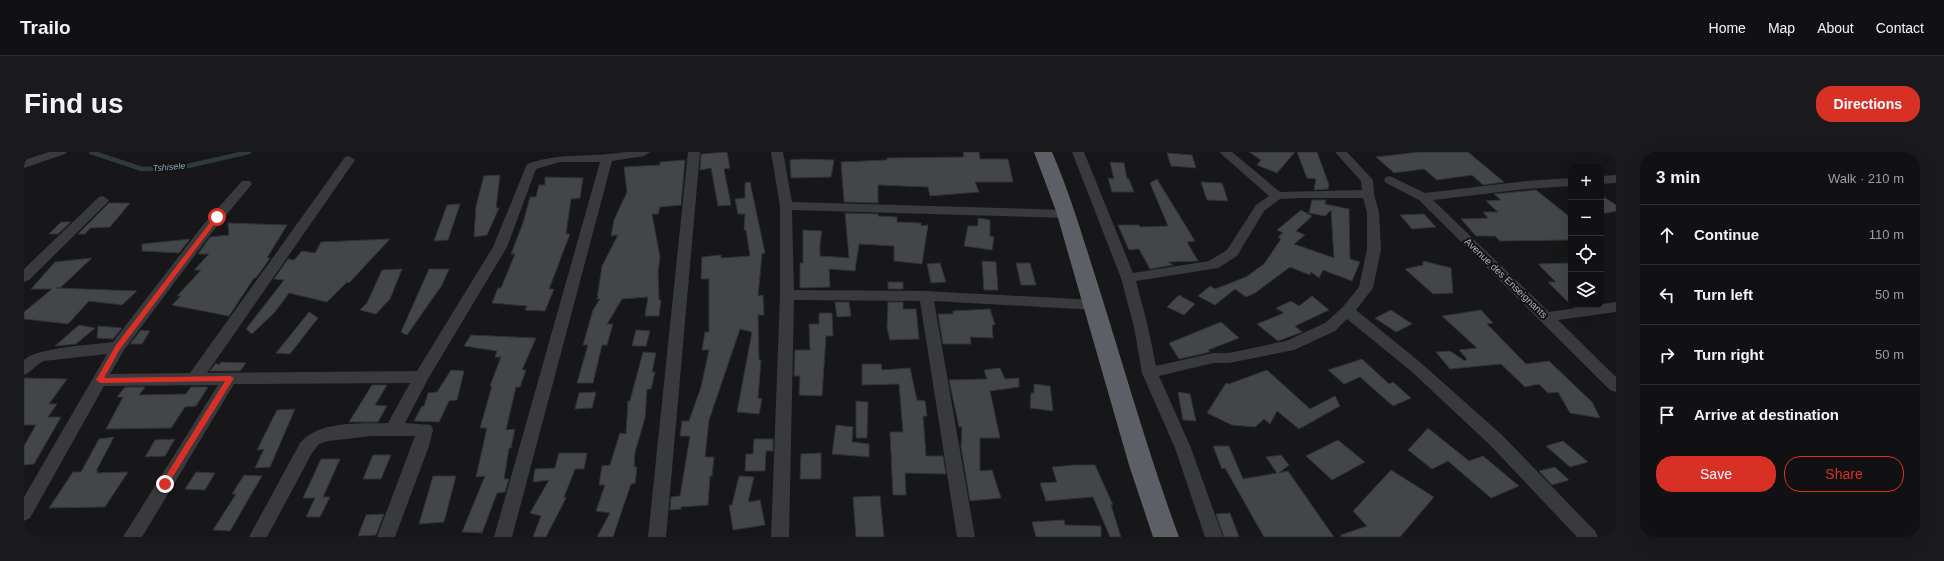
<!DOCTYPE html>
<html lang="en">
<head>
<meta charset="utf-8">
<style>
	:root { --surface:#111113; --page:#1a1a1c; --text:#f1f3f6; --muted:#9c9da0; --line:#303133; --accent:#d93025 }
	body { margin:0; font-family:Arial,sans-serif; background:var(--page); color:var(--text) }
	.controls { position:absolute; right:12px; top:12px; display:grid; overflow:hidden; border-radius:8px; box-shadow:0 4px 16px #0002 }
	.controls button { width:36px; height:36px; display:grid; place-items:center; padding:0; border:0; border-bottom:1px solid var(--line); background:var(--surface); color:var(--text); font:20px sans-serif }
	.stop { position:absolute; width:12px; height:12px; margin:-9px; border:3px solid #d93025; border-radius:50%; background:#fff }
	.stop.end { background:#d93025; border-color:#fff; box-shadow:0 1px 4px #0008 }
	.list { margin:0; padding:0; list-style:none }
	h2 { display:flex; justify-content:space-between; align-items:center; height:52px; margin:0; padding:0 16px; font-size:17px }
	h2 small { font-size:13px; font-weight:400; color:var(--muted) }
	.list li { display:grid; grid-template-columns:26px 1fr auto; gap:12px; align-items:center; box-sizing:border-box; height:60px; padding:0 16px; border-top:1px solid var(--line) }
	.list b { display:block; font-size:15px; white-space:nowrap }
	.list em { font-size:13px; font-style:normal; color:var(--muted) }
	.actions { display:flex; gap:8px; padding:12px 16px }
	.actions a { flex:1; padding:9px 0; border:1px solid var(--accent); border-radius:16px; text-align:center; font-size:14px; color:var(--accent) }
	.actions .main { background:var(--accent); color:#fff }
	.icon { flex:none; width:22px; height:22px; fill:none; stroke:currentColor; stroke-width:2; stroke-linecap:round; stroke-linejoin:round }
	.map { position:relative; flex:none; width:1592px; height:385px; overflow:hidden; border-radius:16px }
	header { display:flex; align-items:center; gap:24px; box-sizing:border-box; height:56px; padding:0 20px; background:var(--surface); border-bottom:1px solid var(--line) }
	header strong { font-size:19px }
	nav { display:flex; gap:22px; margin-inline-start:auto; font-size:14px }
	.intro { display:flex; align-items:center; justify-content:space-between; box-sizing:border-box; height:96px; padding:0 24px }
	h1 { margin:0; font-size:28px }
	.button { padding:10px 18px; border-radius:16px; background:var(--accent); color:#fff; font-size:14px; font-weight:700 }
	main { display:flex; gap:24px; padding:0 24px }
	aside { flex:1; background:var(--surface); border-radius:16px; box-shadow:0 4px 16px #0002 }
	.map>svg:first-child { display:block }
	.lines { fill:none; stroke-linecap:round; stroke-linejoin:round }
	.stream { stroke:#2d3a3e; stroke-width:4.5 }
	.building { fill:#434649; stroke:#313235 }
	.minor { fill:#383a3e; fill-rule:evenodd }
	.trunk { fill:#5c6066; fill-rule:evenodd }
	.route { fill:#d93025 }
	.labels { text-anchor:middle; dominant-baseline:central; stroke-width:4; stroke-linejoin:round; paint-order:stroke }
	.far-water-label { font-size:9px; font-style:italic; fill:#7fa7b5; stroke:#121214 }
	.street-label { font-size:10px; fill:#a9b1b9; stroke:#121214 }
</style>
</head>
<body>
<header>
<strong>Trailo</strong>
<nav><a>Home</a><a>Map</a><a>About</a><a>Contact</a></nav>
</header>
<div class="intro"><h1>Find us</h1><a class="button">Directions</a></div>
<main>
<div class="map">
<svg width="1592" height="385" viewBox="0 0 1592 385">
	<rect width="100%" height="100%" fill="#171719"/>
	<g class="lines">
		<path class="stream" d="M67 0 118 17 155 16 225 0"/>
	</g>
	<g class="building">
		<path d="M703 0 706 16 700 17 707 53 694 54 687 16 676 18 677 2Z"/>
		<path d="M939 0H955L956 7H984L989 30H951L955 40 906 44 904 35 854 33V51L820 50 817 10 863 8V6L940 5Z"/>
		<path d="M1225 0H1271L1253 21 1233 13 1237 8Z"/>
		<path d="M1273 0H1293L1305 33 1304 37 1290 38 1292 27 1283 26Z"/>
		<path d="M1395 0H1444L1480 30 1459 33 1448 23 1413 28 1400 17 1370 21 1352 5Z"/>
		<path d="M1143 1 1168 3 1172 16 1147 14Z"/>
		<path d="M780 7 810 8 807 25 767 26 766 8Z"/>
		<path d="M661 8 657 53 636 55 634 62H628L636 105 634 120 635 148H637L635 164H621L624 145 598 147 583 172H589L583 193H578L569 231H553L564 193H559L569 158 576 147H573L578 114 594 83 587 84 590 68 603 40 600 15 636 13V10Z"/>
		<path d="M1086 10 1100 11 1103 27H1105L1110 40H1088L1084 26 1090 27Z"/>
		<path d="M476 23 472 56H475L463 83 450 85 452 54 460 24Z"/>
		<path d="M521 25 559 26 556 46 547 47 542 82H546L525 137H530L521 159 501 158 503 154 468 151 474 136H477L491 102H487L499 71 506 45H512L515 33H521Z"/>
		<path d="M1133 27 1171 89 1163 90 1174 109 1144 110 1149 113 1126 117 1115 97 1105 98 1094 73H1115L1116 75 1144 74 1126 31Z"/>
		<path d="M726 30 741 101 738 102 734 144 739 143 740 163H734L735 208H737L734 246 738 247 735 262 713 260 728 180 716 177 685 268 681 305H690L688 324H686L684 353 657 355V357L646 358 647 345 656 344 666 284H656L658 269H665L677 235 685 198H678L681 180H685V127H677L678 105 697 103V106L726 104 722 78H720L721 62H714L711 47 721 46V31Z"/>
		<path d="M1177 30 1198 31 1204 49 1183 48Z"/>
		<path d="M1512 38 1547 66V88L1476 89 1471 84H1452L1437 67 1464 66 1459 60H1474L1462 49 1477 48 1470 42Z"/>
		<path d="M1577 43 1592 53V59L1577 62Z"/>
		<path d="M1288 48H1302L1301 52 1325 57 1326 107 1336 110 1328 129 1299 118 1295 126 1287 120 1286 123 1266 115 1231 141 1222 145 1211 137 1191 153 1174 144 1186 134 1191 137 1222 125 1240 112 1257 87 1254 85 1259 81 1253 78 1277 58 1288 64 1272 79 1281 83 1270 92 1310 106 1307 58 1301 64 1285 61Z"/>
		<path d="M85 51H106L86 75 66 76 61 82H54Z"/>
		<path d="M436 52 424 88 410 89 423 53Z"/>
		<path d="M821 61 854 62V64L873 65V70L897 71V74L904 73 898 112 870 109V94L835 92 831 119 805 117 806 135 776 136V111H779V78L798 79 796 91V104L825 106Z"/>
		<path d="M1400 62 1412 75 1388 77 1376 63Z"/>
		<path d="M954 66 966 68V84L970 85 968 98 940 94 944 74H954Z"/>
		<path d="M37 70H47L34 82H25Z"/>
		<path d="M204 71 263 73 243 106H246L232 126H230L205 164 148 153 157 144H153L177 118H170L185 102H174L186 85 205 83Z"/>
		<path d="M166 87 155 101 118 99V92Z"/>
		<path d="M366 87 325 131 323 130 303 150 265 141 251 160 228 182 222 177 260 128 250 127 264 107 270 108 278 99 291 101 297 90Z"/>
		<path d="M68 106 36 136H32L113 139 98 153 65 149 44 172 0 167V160L28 137H7L31 110Z"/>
		<path d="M958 109 972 110 974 138H960Z"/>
		<path d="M1399 109 1427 116 1429 141 1409 142 1381 117 1399 113Z"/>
		<path d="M916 111 922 130 907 131 903 112Z"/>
		<path d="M992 111H1006L1012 133H997Z"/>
		<path d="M1547 111V153L1524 130H1532L1514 112Z"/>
		<path d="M378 117 366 147 352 162 336 158 343 151 358 118Z"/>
		<path d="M405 117H425L418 133 383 183 377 180Z"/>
		<rect x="864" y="130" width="15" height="7"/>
		<path d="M1155 143 1171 152 1160 163 1143 155Z"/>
		<path d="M1288 144 1305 158 1271 174 1278 180 1254 189 1233 172 1260 161 1252 156 1267 149 1275 154Z"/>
		<path d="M811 150H825L827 164 813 165Z"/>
		<path d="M864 150H879V157H892L895 187 866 188 863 176Z"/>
		<path d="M966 157 971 173H968L969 186 946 185 947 192H919L914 162H929V159Z"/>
		<path d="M1367 158 1388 172 1372 180 1351 166Z"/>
		<path d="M1457 158 1469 171 1463 172 1502 212 1525 209 1568 250 1576 266 1546 261 1534 240 1524 241 1515 232 1501 235 1477 212 1426 217 1412 200 1426 199 1441 209 1443 207 1435 198 1453 196 1418 164Z"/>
		<path d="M285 160 294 166 266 202 252 201Z"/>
		<path d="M795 161H808L809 184H802L798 244 775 243 776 224H770L771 198H786L785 172H795Z"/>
		<path d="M1197 170 1215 186 1184 198 1186 200 1155 207 1145 191Z"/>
		<path d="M55 173 71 176 52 192 31 194Z"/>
		<path d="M74 174 98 176 89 187 73 186Z"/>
		<path d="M117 178 126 179 118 192H106Z"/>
		<path d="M612 178 626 179 622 194H608Z"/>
		<path d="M447 183 512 186 498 218H502L496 235H492L482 278 491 277 487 296H485L480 327H485L481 340 473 341 458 381 438 380 461 324 452 325 463 276H456L468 234H466L477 205H471L473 199 440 194Z"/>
		<path d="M619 200 632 201 628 220H631L627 237H623L621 266 611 300 610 315H613L611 331 607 332 589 385H573L586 361 572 359 581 333H575L578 314 586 313 596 281 602 282 604 249H606Z"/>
		<path d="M1338 207 1365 232 1369 230 1387 246 1369 254 1336 225 1320 232 1304 218Z"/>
		<path d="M197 210 222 211 216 219H186L192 211 195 213Z"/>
		<path d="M838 212H857L858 218 886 216 893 248 901 249 903 264H899L902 304H919L922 322 881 321 882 343H869L866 280H879L875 232 838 233Z"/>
		<path d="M976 216 981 227 995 226V235L966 239 976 286H956V319L968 318 977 346 946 349 937 295 938 275H935L925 228 963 227 960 218Z"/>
		<path d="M427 218 440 219 433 248 425 249 415 270 390 269 398 254H400L404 241 413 240Z"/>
		<path d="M1243 218 1286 257 1311 244 1316 254 1275 277 1253 259 1246 272 1240 267 1231 275 1208 273 1183 261 1202 231 1205 232Z"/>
		<path d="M0 226 43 227 25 252H33L24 265H37L10 312 0 313V294L12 273H0Z"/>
		<path d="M1010 232 1026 234 1029 259 1006 256 1007 241H1010Z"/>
		<path d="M348 233H363L351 253 363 254 354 270H325Z"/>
		<path d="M101 235H121L115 243 162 242 167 235H184L172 254 161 255 147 276 82 277 99 245H93Z"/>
		<path d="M572 240 568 256 551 257 555 241Z"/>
		<path d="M1154 240 1166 242 1172 269 1159 268Z"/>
		<path d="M832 249 844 250 843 286H832Z"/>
		<path d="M271 257 246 315 231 316 240 297 233 298 253 258Z"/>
		<path d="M812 273 829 275 828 290 845 292V305L808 302Z"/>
		<path d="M1404 276 1445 309 1459 304 1495 334 1467 346 1424 309 1408 317 1384 298Z"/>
		<path d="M90 285 72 319 74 318 73 321 104 320 81 355 25 356 49 320H57L75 287Z"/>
		<path d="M151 287 141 304 121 305 131 288Z"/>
		<path d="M730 287H749V299H742L741 319H721L722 302H729Z"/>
		<path d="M1314 288 1341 310 1308 328 1282 304Z"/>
		<path d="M1539 289 1564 310 1546 315 1522 294Z"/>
		<path d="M1189 294H1205L1219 327 1253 321 1242 305 1257 303 1265 313 1255 321 1264 319 1310 385H1240L1201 316 1198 317Z"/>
		<path d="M535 301H563L560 317H551L540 345 542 346 522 385H509L517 364 506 361 525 328 509 330 511 317 531 316Z"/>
		<path d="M797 301V327H776L777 302Z"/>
		<path d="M349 303H367L357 327H339Z"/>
		<path d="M297 307H316L299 345H306L296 365H282L291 346H279Z"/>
		<path d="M1051 313H1071L1089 353H1087L1097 385H1086L1069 345 1022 349 1016 331 1033 330 1028 315Z"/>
		<path d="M1531 315 1545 328 1528 333 1515 319Z"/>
		<path d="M1367 318 1410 345 1376 385H1317V383L1343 374 1329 359Z"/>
		<path d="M172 320 191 321 181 338 161 337Z"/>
		<path d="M220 323 238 324 206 379 189 378 212 342H208Z"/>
		<path d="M409 324H432L420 370 395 372Z"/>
		<path d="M715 324 730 325 724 350 736 348 741 373 709 378 705 353H708Z"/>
		<path d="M856 344 860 385H832L829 345Z"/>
		<path d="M1206 361 1215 385H1200L1192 362Z"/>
		<path d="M360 362 352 383 334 384 342 363Z"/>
		<path d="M1040 368 1041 373 1077 374V385H1012L1008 370Z"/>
	</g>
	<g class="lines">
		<g class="minor">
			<path d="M25 0H43L41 2 0 16V8Z"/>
			<path d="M601 0H626L620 4 588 9 488 385H470L576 10H536L512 17 483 95 404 227 381 271 407 273 409 278 405 294 371 385H353L391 284H348L304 289 295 292 288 301 243 385H225L276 291C295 268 337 272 364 271L386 231 210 232 118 385H99L194 233 80 234 6 366 0 369V345L83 202 20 209C12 212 8 220 0 223V208C13 195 69 193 89 190L179 73 218 29H226L228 32 189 79 100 198 86 222 166 221 321 5 325 4 331 8 183 221 393 219 469 95 503 12C536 0 566 6 601 0Z"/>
			<path d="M664 0H676L642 385H624Z"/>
			<path d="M747 0H759L768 50 1041 58 1046 59 1047 62 1046 65 1041 66 768 58 770 138 902 139 1071 148 1076 150 1078 153 1076 156 1071 158 910 149 951 385H933L896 149 770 148 765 385H747L756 143V54Z"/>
			<path d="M1048 0H1060L1109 121 1185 109 1203 98 1232 53 1245 44 1195 0H1208L1256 40 1338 38 1337 29 1311 0H1323L1349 28 1350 42 1355 60 1357 97 1349 136 1332 158 1397 211 1478 283 1571 379 1574 385H1553L1466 293 1387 219 1323 167 1311 179 1270 198 1205 211H1189L1135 224 1167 296 1199 385H1181L1151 296 1118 221 1110 175 1097 126ZM1279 46H1339L1343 60V97L1335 135 1318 156 1301 171 1262 189 1205 201H1189L1132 214 1124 175 1112 129 1194 116 1213 104 1240 59 1256 47Z"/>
			<path d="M1592 23V31L1577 32V24Z"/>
			<path d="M1366 24 1401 41 1502 29 1547 26V34L1502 37 1409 48 1525 160 1592 150V160L1534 168 1592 225V240L1586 238 1395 48 1362 31 1360 28 1362 25Z"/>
			<path d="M79 44 85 48 83 51 5 128 0 130V117L75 45Z"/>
		</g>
		<path class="trunk" d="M1010 0H1028C1044 37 1056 76 1068 114 1097 204 1122 296 1155 385H1129L1105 313 1032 59Z"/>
	</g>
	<path class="route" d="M191 64 196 65 96 197 80 226 206 224 210 226 143 334H138V330L201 229 76 231 72 228 92 193Z"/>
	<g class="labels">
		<g class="far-water-label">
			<text transform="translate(145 15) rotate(-5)">Tshisele</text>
		</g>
		<g class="street-label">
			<text transform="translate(1482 126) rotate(44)">Avenue des Enseignants</text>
		</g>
	</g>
</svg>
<div class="controls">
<button>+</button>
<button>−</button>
<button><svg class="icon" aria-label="locate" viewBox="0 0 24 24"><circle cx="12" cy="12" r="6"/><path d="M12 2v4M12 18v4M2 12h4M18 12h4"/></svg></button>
<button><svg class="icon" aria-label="layers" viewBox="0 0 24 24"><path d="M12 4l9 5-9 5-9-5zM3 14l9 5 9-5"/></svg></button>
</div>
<div class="stop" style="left:193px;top:65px"></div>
<div class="stop end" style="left:141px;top:332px"></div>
</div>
<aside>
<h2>3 min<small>Walk · 210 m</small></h2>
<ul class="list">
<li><svg class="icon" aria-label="ahead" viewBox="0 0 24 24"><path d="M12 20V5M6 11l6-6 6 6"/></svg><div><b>Continue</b></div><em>110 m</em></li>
<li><svg class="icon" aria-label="left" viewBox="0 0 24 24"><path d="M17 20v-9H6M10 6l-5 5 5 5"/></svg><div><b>Turn left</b></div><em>50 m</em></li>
<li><svg class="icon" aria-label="right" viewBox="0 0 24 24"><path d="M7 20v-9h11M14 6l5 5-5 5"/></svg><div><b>Turn right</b></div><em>50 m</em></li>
<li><svg class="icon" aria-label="arrive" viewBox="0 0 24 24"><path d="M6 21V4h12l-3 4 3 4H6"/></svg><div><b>Arrive at destination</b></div></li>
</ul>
<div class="actions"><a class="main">Save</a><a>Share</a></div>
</aside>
</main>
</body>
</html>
